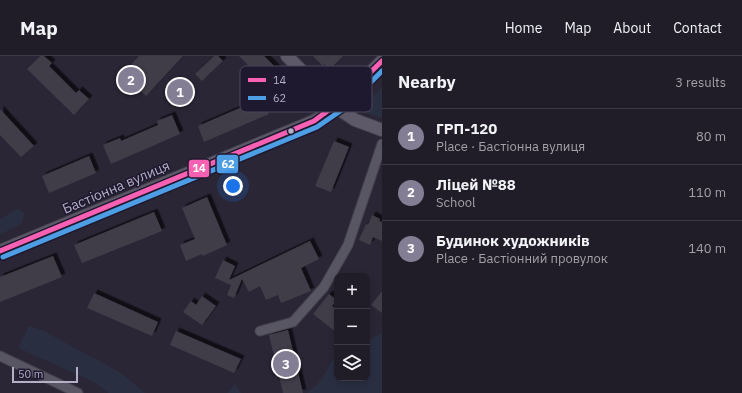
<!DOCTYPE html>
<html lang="en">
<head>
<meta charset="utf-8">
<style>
	:root { --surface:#201c28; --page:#2d2934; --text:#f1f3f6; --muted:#a2a1a8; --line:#3d3a45; --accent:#847e94 }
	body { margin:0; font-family:"IBM Plex Sans",sans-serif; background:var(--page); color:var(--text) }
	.controls { position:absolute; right:12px; bottom:12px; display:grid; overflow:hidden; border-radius:8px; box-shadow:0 2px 6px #0003 }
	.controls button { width:36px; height:36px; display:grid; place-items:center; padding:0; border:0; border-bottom:1px solid var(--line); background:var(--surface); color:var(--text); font:20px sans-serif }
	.scale { position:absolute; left:12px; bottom:10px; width:66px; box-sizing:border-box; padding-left:4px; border:2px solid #b5aec7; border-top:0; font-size:11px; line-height:14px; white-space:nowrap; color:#b5aec7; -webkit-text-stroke:3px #1f192f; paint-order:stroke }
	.you { position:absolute; left:233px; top:130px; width:14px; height:14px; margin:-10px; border:3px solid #fff; border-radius:50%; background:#1a73e8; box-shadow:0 0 0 6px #1a73e833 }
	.badge { display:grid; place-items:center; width:26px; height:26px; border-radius:50%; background:var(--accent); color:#fff; font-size:13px; font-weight:700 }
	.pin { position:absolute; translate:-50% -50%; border:2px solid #fff; box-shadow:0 1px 4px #0006 }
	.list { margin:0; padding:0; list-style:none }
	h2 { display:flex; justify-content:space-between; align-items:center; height:52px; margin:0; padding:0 16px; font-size:17px }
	h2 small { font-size:13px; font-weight:400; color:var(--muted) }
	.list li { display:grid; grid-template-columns:26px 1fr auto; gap:12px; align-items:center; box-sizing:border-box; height:56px; padding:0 16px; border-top:1px solid var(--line) }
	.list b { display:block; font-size:15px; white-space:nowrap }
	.list p { margin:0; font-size:13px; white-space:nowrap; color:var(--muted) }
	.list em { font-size:13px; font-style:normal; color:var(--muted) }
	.icon { flex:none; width:22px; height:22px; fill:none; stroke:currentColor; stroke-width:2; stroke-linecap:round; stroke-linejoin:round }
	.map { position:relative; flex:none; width:382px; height:337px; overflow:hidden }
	header { display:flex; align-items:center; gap:24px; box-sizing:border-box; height:56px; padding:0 20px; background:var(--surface); border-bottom:1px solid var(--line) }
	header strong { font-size:19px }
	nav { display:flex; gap:22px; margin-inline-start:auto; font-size:14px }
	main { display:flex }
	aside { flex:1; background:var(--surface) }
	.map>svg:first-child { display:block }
	.green { fill:#292f41 }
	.building { fill:#403c4a; filter:url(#shadow) }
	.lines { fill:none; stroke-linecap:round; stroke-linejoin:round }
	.street-casing { stroke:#44404c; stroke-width:11 }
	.secondary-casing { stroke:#474351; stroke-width:14 }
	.street { stroke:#595663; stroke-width:9 }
	.secondary { stroke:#5d5968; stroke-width:12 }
	.bus-1-casing { stroke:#1f192f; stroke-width:8 }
	.bus-2-casing { stroke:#1f192f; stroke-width:8 }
	.bus-1 { stroke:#f860b3; stroke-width:5 }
	.bus-2 { stroke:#4d9ee5; stroke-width:5 }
	.bus-dot { fill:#b5aec7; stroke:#1f192f; stroke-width:1.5 }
	.labels { text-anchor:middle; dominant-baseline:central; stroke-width:3; stroke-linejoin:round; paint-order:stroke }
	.street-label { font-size:14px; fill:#b5aec7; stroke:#1f192f }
	.key { fill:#1f192f; stroke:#4c465d; stroke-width:1 }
	.key-label { font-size:11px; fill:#b5aec7 }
	.line-badge { stroke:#1f192f; stroke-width:1.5 }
	.badge-label { font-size:11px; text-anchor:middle; font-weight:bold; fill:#fff }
</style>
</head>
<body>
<header>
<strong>Map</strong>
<nav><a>Home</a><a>Map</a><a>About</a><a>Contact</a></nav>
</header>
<main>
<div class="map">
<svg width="382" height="337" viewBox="0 0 382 337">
	<defs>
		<filter id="shadow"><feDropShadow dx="3.5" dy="-3.5" stdDeviation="0" flood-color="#0009"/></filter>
	</defs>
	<rect width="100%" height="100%" fill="#2a2635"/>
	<g class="green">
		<path d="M283 14 312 42 276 57 265 33Z"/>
		<path d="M382 31V62L367 57 362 52Z"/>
		<path d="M18 153 25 157 22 167 0 179V163Z"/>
		<path d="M29 270 42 274 121 317 145 337H109L94 326 18 292Z"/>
		<path d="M382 277V337H307L321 325 337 296V322H367V285Z"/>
		<path d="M235 328 241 337H227Z"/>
	</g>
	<g class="building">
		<path d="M40 0H44L52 7 49 10 76 37 79 34 89 43 74 59 27 13Z"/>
		<path d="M139 0H183L146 40 122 18Z"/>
		<path d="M214 0H218L223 5 202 25 195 18Z"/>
		<path d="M239 0H264L280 16 268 29Z"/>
		<path d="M313 0H343L330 13 324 8 323 10Z"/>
		<path d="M263 42 269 58 204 86 198 70Z"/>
		<path d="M0 53 34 90 21 101 0 79Z"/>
		<path d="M172 59 180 78 111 108 103 89 120 82 121 85 158 69 157 65Z"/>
		<path d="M334 85 349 91 331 136 315 130Z"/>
		<path d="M89 100 96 117 49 137 42 120Z"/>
		<path d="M207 141 227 189 203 200 202 198 186 205 180 189 195 183 182 152Z"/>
		<path d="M154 156 162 175 82 207 74 189Z"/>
		<path d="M372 159 380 163 379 165 382 166V185L373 181 370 189 359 184 366 168 368 169Z"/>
		<path d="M310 185 319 203 301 212 311 235 281 247 278 239 266 244 260 230 249 236 242 223 234 242 227 239 231 229 215 222 223 204 235 210 229 224Z"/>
		<path d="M53 200 62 221 0 246V221Z"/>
		<path d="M382 235V257L371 249Z"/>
		<path d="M94 237 158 266 152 280 87 252Z"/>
		<path d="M329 238 337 244 332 250 337 253V277L313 258Z"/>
		<path d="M202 240 216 250 202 269 183 256 191 245 196 249Z"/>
		<path d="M288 274 303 337H283L269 279Z"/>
		<path d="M176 275 241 303 234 317 170 289Z"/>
	</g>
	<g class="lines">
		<defs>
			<g id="street">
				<path d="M260 275 293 266 324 231 348 189 382 88"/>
				<path d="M0 300 78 337"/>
			</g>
			<g id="secondary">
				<path d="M287 0 343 56 355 64 382 74"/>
				<path d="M0 195 314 65C340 51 360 26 382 5"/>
			</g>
		</defs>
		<use href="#street" class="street-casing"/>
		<use href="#secondary" class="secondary-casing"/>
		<use href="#street" class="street"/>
		<use href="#secondary" class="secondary"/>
		<defs>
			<path id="bus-1" d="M0 195 314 65 341 45 382 5"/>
			<path id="bus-2" d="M3 201 317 71 346 51 382 15"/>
		</defs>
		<use href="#bus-1" class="bus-1-casing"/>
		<use href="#bus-2" class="bus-2-casing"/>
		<use href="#bus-1" class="bus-1"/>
		<use href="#bus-2" class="bus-2"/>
	</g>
	<circle class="bus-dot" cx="291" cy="75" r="3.5"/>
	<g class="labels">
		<g class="street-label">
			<text transform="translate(116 131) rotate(-23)">Бастіонна вулиця</text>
		</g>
	</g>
	<rect x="240" y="10" width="132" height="46" rx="6" class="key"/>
	<rect x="248" y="22" width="18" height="4" fill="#f860b3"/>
	<rect x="248" y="40" width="18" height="4" fill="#4d9ee5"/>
	<g class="key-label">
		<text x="273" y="28">14</text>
		<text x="273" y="46">62</text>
	</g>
	<g class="line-badge">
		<rect x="216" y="98" width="23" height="20" rx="4" fill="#4d9ee5"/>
		<rect x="188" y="103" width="22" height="19" rx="4" fill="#f860b3"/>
	</g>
	<g class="badge-label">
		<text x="228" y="112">62</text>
		<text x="199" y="116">14</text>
	</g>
</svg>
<div class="controls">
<button>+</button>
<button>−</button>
<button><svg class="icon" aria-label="layers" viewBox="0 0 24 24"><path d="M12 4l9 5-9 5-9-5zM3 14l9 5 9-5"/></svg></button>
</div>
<div class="scale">50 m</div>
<div class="you"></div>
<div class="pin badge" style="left:180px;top:36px">1</div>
<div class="pin badge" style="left:131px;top:24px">2</div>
<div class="pin badge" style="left:286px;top:308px">3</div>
</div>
<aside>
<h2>Nearby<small>3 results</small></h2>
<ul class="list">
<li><span class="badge">1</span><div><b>ГРП-120</b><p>Place · Бастіонна вулиця</p></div><em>80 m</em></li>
<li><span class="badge">2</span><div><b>Ліцей №88</b><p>School</p></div><em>110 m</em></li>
<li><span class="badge">3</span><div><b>Будинок художників</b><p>Place · Бастіонний провулок</p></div><em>140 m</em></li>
</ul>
</aside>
</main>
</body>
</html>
